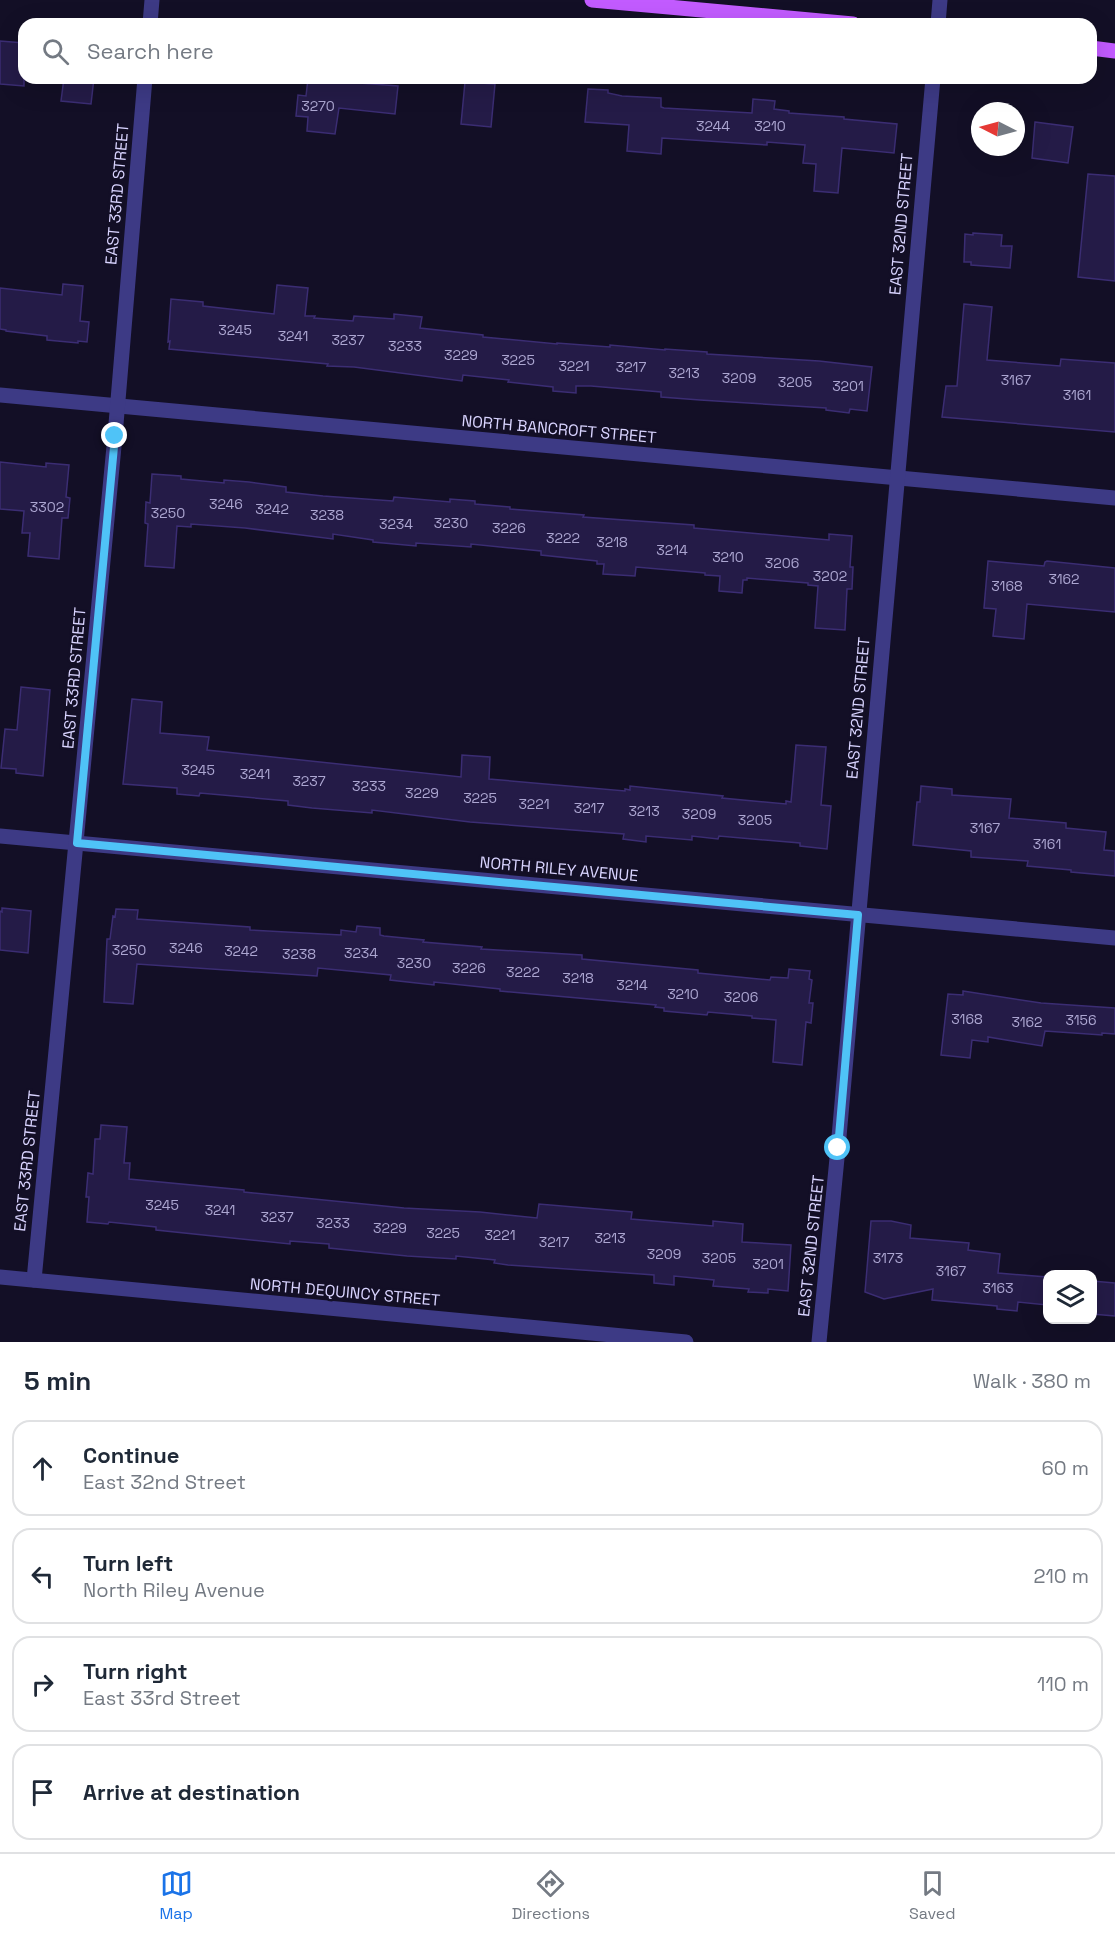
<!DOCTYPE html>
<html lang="en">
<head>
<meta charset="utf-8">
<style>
	:root { --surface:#fff; --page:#f2f2f3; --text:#1f2937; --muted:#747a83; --line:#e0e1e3; --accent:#1a73e8 }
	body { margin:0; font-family:"Space Grotesk",sans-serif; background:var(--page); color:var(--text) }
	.controls { position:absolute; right:18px; bottom:18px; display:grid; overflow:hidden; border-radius:12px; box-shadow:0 6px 24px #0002 }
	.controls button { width:54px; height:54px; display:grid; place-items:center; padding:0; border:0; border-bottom:2px solid var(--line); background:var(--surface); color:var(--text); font:30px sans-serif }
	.compass { position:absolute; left:971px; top:102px; width:54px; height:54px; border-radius:50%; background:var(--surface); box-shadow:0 6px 24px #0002; rotate:276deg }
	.stop { position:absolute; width:18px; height:18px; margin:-14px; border:4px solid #4fc3f7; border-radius:50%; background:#fff }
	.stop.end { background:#4fc3f7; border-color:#fff; box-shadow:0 2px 6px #0008 }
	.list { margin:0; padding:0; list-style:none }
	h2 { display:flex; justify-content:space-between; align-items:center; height:78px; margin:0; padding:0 24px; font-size:26px }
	h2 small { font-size:20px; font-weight:400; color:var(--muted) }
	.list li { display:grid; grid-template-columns:39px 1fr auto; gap:18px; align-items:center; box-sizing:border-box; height:96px; margin:0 12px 12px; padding:0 12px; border:2px solid var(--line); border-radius:18px }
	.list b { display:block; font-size:22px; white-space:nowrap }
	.list p { margin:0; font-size:20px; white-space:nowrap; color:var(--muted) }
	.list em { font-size:20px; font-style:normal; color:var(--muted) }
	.icon { flex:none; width:33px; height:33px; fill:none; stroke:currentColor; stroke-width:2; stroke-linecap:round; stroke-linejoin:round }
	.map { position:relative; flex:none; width:1115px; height:1342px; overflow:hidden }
	.search { position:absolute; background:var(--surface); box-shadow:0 6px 24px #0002; left:18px; right:18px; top:18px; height:66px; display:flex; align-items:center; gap:15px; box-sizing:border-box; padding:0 21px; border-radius:18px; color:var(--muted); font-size:22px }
	.sheet { height:510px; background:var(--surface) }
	nav { display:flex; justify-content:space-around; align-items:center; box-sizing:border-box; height:84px; border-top:2px solid var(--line); background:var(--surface); font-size:16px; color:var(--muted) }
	nav a { display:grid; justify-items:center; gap:3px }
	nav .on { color:var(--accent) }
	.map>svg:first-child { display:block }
	.building { fill:#241b47; stroke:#3b2d73; stroke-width:1.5 }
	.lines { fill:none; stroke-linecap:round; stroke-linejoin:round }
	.minor { stroke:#3d3a85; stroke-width:15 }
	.primary { stroke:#c25bff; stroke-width:15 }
	.route { stroke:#4fc3f7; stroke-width:8 }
	.labels { text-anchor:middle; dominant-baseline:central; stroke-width:5; stroke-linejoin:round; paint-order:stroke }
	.number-label { font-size:14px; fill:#aca6d1 }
	.street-label { font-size:16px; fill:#d9d4ff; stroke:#130f26 }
</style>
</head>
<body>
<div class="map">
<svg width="1115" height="1342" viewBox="0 0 1115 1342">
	<rect width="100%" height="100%" fill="#130f26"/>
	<g class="building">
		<path d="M0 41 24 43V86L0 84Z"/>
		<path d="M64 78H94L91 104 61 101Z"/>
		<path d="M308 79 398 86 395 114 339 108 335 134 307 131 308 117 296 116 298 95 306 96Z"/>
		<path d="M465 82 495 84 491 127 461 124Z"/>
		<path d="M588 89 608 90V93L622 96 661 98V107L664 108 752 113 753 99 775 101 774 109 789 111V113L844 117V119L897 124 894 153 842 148 838 193 814 191 816 164 803 163 805 145 767 142V145L662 138 661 154 627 151 629 125 585 122Z"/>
		<path d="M1035 122 1073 127 1068 163 1032 158Z"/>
		<path d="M1088 174 1115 176V281L1078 277Z"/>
		<path d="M973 233 1002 235 1001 246H1012L1010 268 971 265V262H964L965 234 973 235Z"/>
		<path d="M63 284 83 286 80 321 89 322 87 342 78 341V343L47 340V336L6 331V330L0 329V288L62 295Z"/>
		<path d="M277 285 308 288 305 316H315L314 318 353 321 354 316 394 319V314L422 317 420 328 483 335V337L557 344V343L610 347V345L665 350V349L707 352V354L819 361 872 367 867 411 850 409 849 413 826 410V408L700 400 661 397V392L591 386H576V393L553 391V387L508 382 509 380 463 375 462 381 354 367 327 366 328 364 169 349 170 341 168 342 171 299 203 302V306L274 314Z"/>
		<path d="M964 304 992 307 987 360 1060 366 1061 359 1115 363V432L942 417 946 386H957Z"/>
		<path d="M0 462 46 467V463L69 465 66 497 70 498 68 518H62L59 559 28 556 30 533H22L24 511 0 509Z"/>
		<path d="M152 474 181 476V479L224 483V480L249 482 286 487V492L323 496 393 501 394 497 450 502V499L475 501V504L510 507V509L584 515 583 517 694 525V528L829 540V534L852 536 850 567H853L852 589H847L845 630 815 628 818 586 808 585V583L747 578V580H743L742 593 719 591 720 576 705 575V573L636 567 635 576 603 574 604 564H597V561L541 555V551L471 544V547L416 543V546L373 542V540L333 534V539L245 528 191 524V527L177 526 174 568 145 566 148 524 145 523 146 502 150 503Z"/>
		<path d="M988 561 1044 566 1045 562 1047 561 1115 568V612L1027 604 1024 639 993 636 996 609 984 608Z"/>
		<path d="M21 687 50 690 43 776 16 773V769L1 768 5 729 17 730Z"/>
		<path d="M132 699 162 702 160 733 209 737 207 750 461 777 462 755 490 757 489 779 625 791V789L630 790V786L723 796 722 798 786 804V801L791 802 796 745 826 747 821 805 831 806 827 849 800 846V843L719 836 718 839 692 836V840L646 836V842L623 839 624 834 470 822 372 810V813L312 808 288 805V801L200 793 199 796 177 794V788L123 784Z"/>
		<path d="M921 786 952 789V795L1011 799 1009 818 1066 823V828L1106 832 1104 850 1115 851V876L1071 872V870L1027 866 1028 861 971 857V851L913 845 917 802H920Z"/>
		<path d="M2 908 31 911 28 953 0 950V911L2 912Z"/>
		<path d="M116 909 138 910 137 919 250 927V930L341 935V930L356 932 357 926 380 928V935L384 936 424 940 423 942 482 947 481 949 582 955V959L698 970V973L770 980 771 977 788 978 789 969 810 971 809 979 812 980 809 1003H813L811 1023 806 1022 802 1065 773 1062 776 1020 752 1018V1016L708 1012 707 1015 664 1011V1008L655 1007 656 1005 500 991V989L434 982V985L390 980 391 975 318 968 317 976 137 964 133 1004 104 1002 107 939H110L113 916 115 917Z"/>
		<path d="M963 991 1041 1003 1115 1008V1034L1102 1033V1035L1045 1031 1042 1046 988 1037V1042L972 1040 970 1058 941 1055 948 994 963 995Z"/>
		<path d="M101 1125 127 1127 124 1163H130L129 1179 244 1190V1192L404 1208 480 1212 537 1218 539 1204 632 1212 631 1219 713 1226V1221L743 1224 742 1242 791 1245 788 1291 768 1289V1293L748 1292 749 1289 713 1286 714 1280 674 1276V1285L654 1283V1275L641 1274 508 1265 494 1263 495 1260 456 1256V1259L407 1256 329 1248V1244L290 1241V1244L156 1230V1227L109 1222 108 1224 87 1222 89 1197H86L88 1173 93 1174 95 1139H100Z"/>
		<path d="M871 1221H891L911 1225 910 1238 969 1243 968 1250 1000 1254 998 1273 1047 1277V1305L1018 1302 1017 1311 997 1309V1306L932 1300 933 1289 884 1299 865 1292Z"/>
		<path d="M1092 1281 1115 1283V1316L1092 1314Z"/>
	</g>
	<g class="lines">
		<g class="minor">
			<path d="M150 24 152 0"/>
			<path d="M938 24 940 0"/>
			<path d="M0 395 1115 498"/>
			<path d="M0 836 1115 938"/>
			<path d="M0 1277 686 1342"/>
			<path d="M34 1280 115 436 145 78"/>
			<path d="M819 1342 838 1148 933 78"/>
		</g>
		<g class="primary">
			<path d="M592 0 853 24"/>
			<path d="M1091 48 1115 51"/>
		</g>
	</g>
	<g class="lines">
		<path class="route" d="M115 436 77 843 858 915 838 1148"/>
	</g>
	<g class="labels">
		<g class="number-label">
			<text x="318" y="106">3270</text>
			<text x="713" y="126">3244</text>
			<text x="770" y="126">3210</text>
			<text x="235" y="330">3245</text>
			<text x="293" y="336">3241</text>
			<text x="348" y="340">3237</text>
			<text x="405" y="346">3233</text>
			<text x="461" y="355">3229</text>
			<text x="518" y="360">3225</text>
			<text x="574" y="366">3221</text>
			<text x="631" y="367">3217</text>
			<text x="684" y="373">3213</text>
			<text x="739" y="378">3209</text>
			<text x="1016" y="380">3167</text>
			<text x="795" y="382">3205</text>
			<text x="848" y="386">3201</text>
			<text x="1077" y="395">3161</text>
			<text x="226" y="504">3246</text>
			<text x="47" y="507">3302</text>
			<text x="272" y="509">3242</text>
			<text x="168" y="513">3250</text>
			<text x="327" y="515">3238</text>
			<text x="451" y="523">3230</text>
			<text x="396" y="524">3234</text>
			<text x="509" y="528">3226</text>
			<text x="563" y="538">3222</text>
			<text x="612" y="542">3218</text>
			<text x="672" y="550">3214</text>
			<text x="728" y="557">3210</text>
			<text x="782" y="563">3206</text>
			<text x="830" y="576">3202</text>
			<text x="1064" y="579">3162</text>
			<text x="1007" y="586">3168</text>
			<text x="198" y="770">3245</text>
			<text x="255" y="774">3241</text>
			<text x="309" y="781">3237</text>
			<text x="369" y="786">3233</text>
			<text x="422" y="793">3229</text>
			<text x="480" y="798">3225</text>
			<text x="534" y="804">3221</text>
			<text x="589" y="808">3217</text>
			<text x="644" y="811">3213</text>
			<text x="699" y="814">3209</text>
			<text x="755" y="820">3205</text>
			<text x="985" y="828">3167</text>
			<text x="1047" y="844">3161</text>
			<text x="186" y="948">3246</text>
			<text x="129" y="950">3250</text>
			<text x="241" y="951">3242</text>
			<text x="361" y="953">3234</text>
			<text x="299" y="954">3238</text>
			<text x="414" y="963">3230</text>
			<text x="469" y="968">3226</text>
			<text x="523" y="972">3222</text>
			<text x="578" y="978">3218</text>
			<text x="632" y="985">3214</text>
			<text x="683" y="994">3210</text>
			<text x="741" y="997">3206</text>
			<text x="967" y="1019">3168</text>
			<text x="1081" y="1020">3156</text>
			<text x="1027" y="1022">3162</text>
			<text x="162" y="1205">3245</text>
			<text x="220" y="1210">3241</text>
			<text x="277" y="1217">3237</text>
			<text x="333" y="1223">3233</text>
			<text x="390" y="1228">3229</text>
			<text x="443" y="1233">3225</text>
			<text x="500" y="1235">3221</text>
			<text x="610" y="1238">3213</text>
			<text x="554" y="1242">3217</text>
			<text x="664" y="1254">3209</text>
			<text x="719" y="1258">3205</text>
			<text x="888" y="1258">3173</text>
			<text x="768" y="1264">3201</text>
			<text x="951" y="1271">3167</text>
			<text x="998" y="1288">3163</text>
		</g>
		<g class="street-label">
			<text transform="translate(117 194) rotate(-85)">EAST 33RD STREET</text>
			<text transform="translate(901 224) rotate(-85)">EAST 32ND STREET</text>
			<text transform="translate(559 429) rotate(5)">NORTH BANCROFT STREET</text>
			<text transform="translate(74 678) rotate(-85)">EAST 33RD STREET</text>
			<text transform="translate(858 708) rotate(-85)">EAST 32ND STREET</text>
			<text transform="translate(559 869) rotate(5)">NORTH RILEY AVENUE</text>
			<text transform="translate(27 1161) rotate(-84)">EAST 33RD STREET</text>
			<text transform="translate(811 1246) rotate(-84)">EAST 32ND STREET</text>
			<text transform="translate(345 1292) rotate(5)">NORTH DEQUINCY STREET</text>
		</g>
	</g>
</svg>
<div class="controls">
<button><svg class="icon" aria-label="layers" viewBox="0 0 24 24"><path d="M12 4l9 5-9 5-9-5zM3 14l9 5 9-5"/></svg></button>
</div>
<svg class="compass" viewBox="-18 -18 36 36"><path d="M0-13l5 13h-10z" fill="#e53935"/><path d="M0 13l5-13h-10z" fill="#747a83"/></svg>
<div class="stop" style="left:838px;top:1148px"></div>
<div class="stop end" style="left:115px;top:436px"></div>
<div class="search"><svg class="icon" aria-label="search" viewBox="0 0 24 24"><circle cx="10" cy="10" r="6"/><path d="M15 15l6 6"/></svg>Search here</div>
</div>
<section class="sheet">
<h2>5 min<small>Walk · 380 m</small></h2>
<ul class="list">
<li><svg class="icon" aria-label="ahead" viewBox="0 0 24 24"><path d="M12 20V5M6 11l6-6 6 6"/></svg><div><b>Continue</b><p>East 32nd Street</p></div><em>60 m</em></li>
<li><svg class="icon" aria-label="left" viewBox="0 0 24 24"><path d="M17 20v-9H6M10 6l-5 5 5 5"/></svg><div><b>Turn left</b><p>North Riley Avenue</p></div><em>210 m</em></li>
<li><svg class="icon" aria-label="right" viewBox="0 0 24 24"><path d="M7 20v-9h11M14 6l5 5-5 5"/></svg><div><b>Turn right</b><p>East 33rd Street</p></div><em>110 m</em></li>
<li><svg class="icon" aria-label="arrive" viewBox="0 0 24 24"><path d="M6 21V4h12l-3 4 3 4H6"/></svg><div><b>Arrive at destination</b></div></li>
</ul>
</section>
<nav>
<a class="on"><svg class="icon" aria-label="map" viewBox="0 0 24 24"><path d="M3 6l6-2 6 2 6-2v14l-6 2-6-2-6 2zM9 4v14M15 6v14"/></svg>Map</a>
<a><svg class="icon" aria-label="directions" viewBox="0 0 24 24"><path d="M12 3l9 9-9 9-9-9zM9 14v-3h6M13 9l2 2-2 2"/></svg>Directions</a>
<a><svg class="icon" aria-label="saved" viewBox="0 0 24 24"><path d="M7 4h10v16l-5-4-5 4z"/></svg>Saved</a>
</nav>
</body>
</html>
